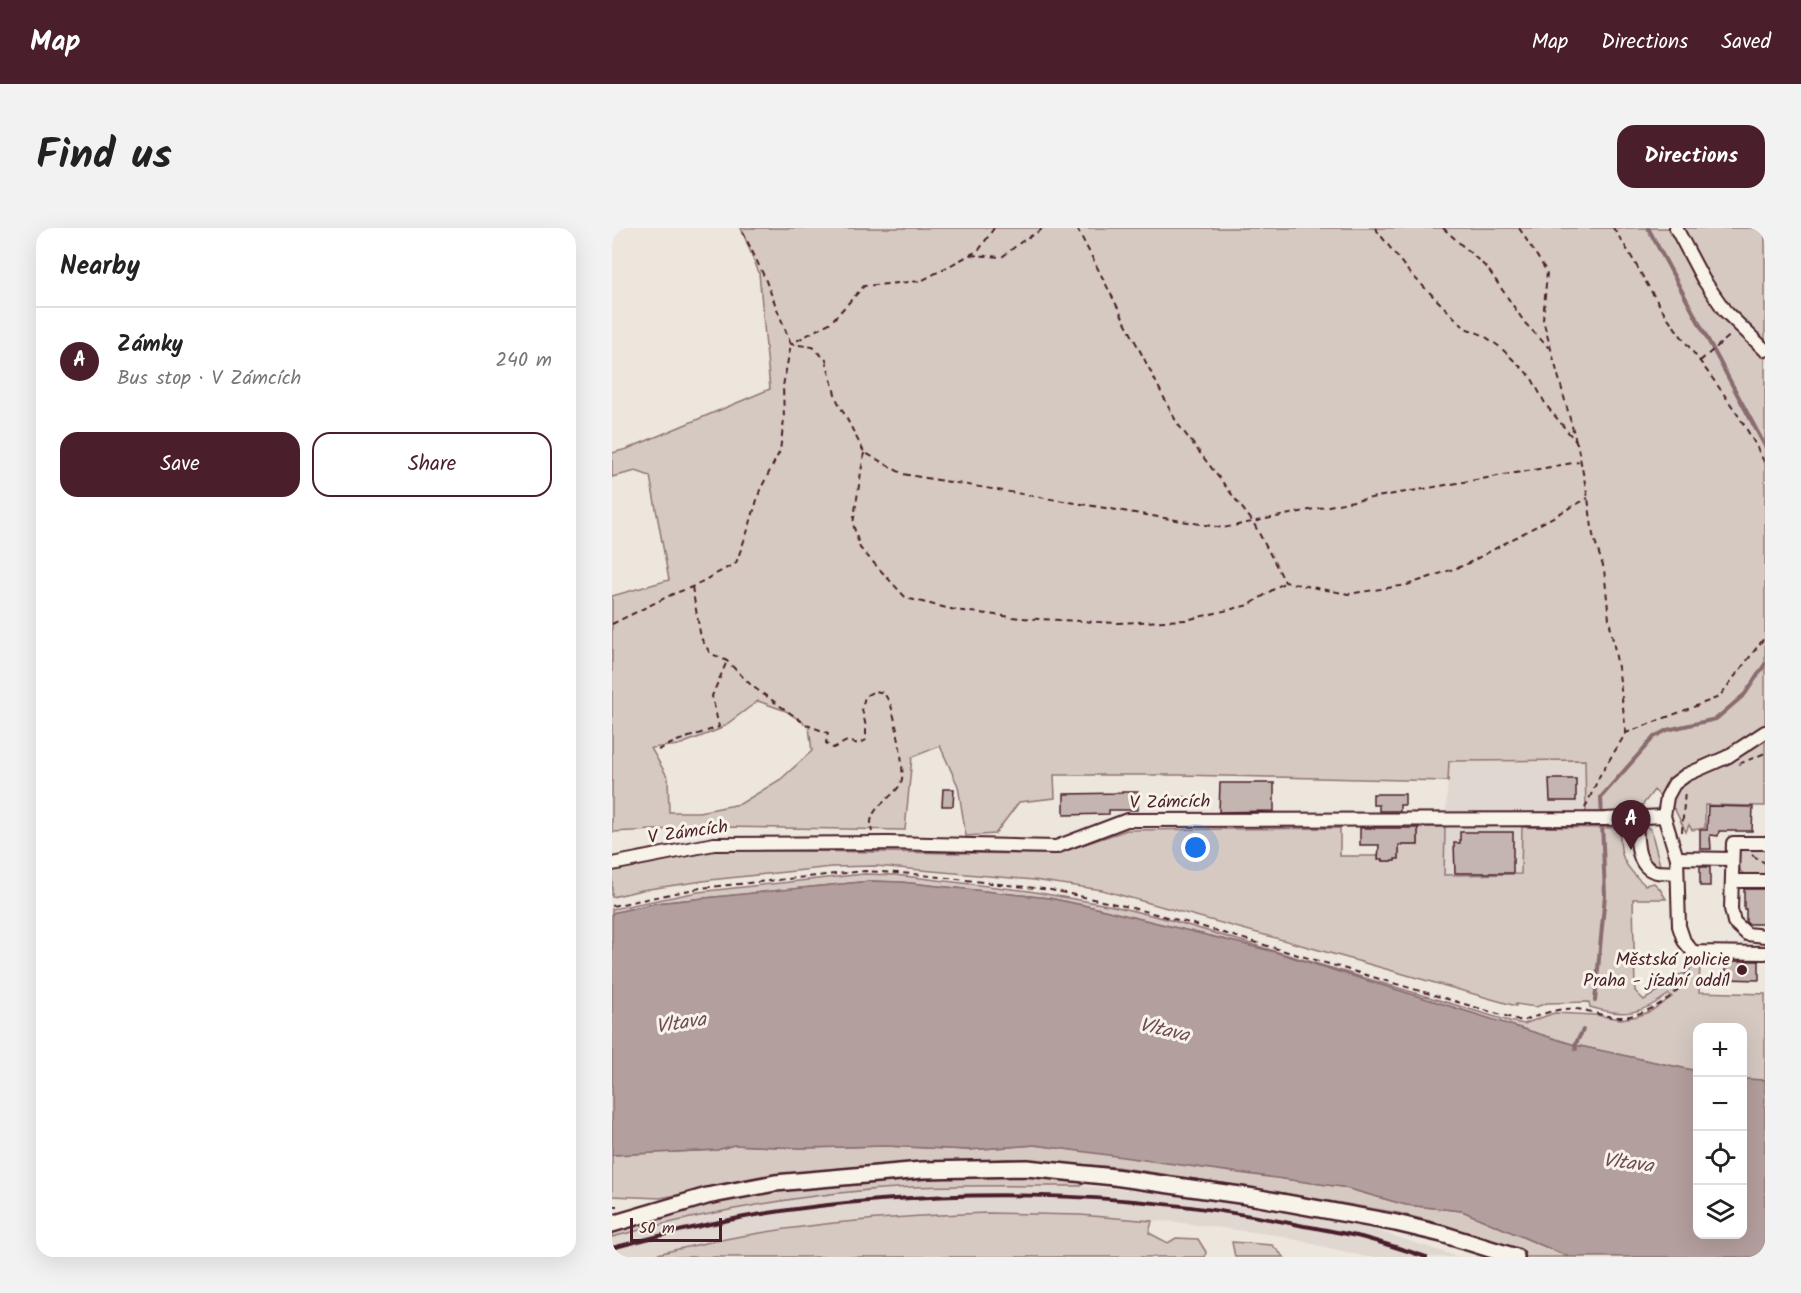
<!DOCTYPE html>
<html lang="en">
<head>
<meta charset="utf-8">
<style>
	:root { --surface:#fff; --page:#f2f2f2; --text:#222; --muted:#767676; --line:#e0e0e0; --accent:#4a1f2b }
	body { margin:0; font-family:Kalam,sans-serif; background:var(--page); color:var(--text) }
	.controls { position:absolute; right:18px; bottom:18px; display:grid; overflow:hidden; border-radius:12px; box-shadow:0 6px 24px #0002 }
	.controls button { width:54px; height:54px; display:grid; place-items:center; padding:0; border:0; border-bottom:2px solid var(--line); background:var(--surface); color:var(--text); font:30px sans-serif }
	.scale { position:absolute; left:18px; bottom:15px; width:92px; box-sizing:border-box; padding-left:6px; border:3px solid #4a1f2b; border-top:0; font-size:16px; line-height:21px; white-space:nowrap; color:#4a1f2b; -webkit-text-stroke:4px #f7f3e8; paint-order:stroke }
	.you { position:absolute; left:584px; top:620px; width:21px; height:21px; margin:-15px; border:4px solid #fff; border-radius:50%; background:#1a73e8; box-shadow:0 0 0 9px #1a73e833 }
	.badge { display:grid; place-items:center; width:39px; height:39px; border-radius:50%; background:var(--accent); color:#fff; font-size:20px; font-weight:700 }
	.pin { position:absolute; translate:-50% -50px; filter:drop-shadow(0 2px 3px #0008) }
	.pin::after { content:''; position:absolute; top:32px; width:21px; height:18px; background:inherit; clip-path:polygon(0 0,100% 0,50% 100%) }
	.list { margin:0; padding:0; list-style:none }
	h2 { display:flex; justify-content:space-between; align-items:center; height:78px; margin:0; padding:0 24px; font-size:26px }
	h2 small { font-size:20px; font-weight:400; color:var(--muted) }
	.list li { display:grid; grid-template-columns:39px 1fr auto; gap:18px; align-items:center; box-sizing:border-box; height:108px; padding:0 24px; border-top:2px solid var(--line) }
	.list b { display:block; font-size:22px; white-space:nowrap }
	.list p { margin:0; font-size:20px; white-space:nowrap; color:var(--muted) }
	.list em { font-size:20px; font-style:normal; color:var(--muted) }
	.actions { display:flex; gap:12px; padding:18px 24px }
	.actions a { flex:1; padding:14px 0; border:2px solid var(--accent); border-radius:18px; text-align:center; font-size:21px; color:var(--accent) }
	.actions .main { background:var(--accent); color:#fff }
	.icon { flex:none; width:33px; height:33px; fill:none; stroke:currentColor; stroke-width:2; stroke-linecap:round; stroke-linejoin:round }
	.map { position:relative; flex:none; width:1153px; height:1029px; overflow:hidden; border-radius:18px }
	header { display:flex; align-items:center; gap:36px; box-sizing:border-box; height:84px; padding:0 30px; background:var(--accent); color:#fff }
	header strong { font-size:28px }
	nav { display:flex; gap:33px; margin-inline-start:auto; font-size:21px }
	.intro { display:flex; align-items:center; justify-content:space-between; box-sizing:border-box; height:144px; padding:0 36px }
	h1 { margin:0; font-size:42px }
	.button { padding:15px 27px; border-radius:18px; background:var(--accent); color:#fff; font-size:21px; font-weight:700 }
	main { display:flex; gap:36px; padding:0 36px }
	aside { flex:1; background:var(--surface); border-radius:18px; box-shadow:0 6px 24px #0002 }
	.map>svg:first-child { display:block }
	.built { fill:#e0d7d0 }
	.green { fill:#d5c9c2; stroke:#907476; stroke-width:1.5; fill-rule:evenodd }
	.water { fill:#b39f9d; stroke:#896c6f; stroke-width:1.5 }
	.lines { fill:none; stroke-linecap:round; stroke-linejoin:round }
	.stream { stroke:#896c6f; stroke-width:4 }
	.building { fill:#c4b5b0; stroke:#4a1f2b; stroke-width:1.5 }
	.minor-casing { stroke:#4a1f2b; stroke-width:16 }
	.major-casing { stroke:#4a1f2b; stroke-width:20 }
	.path { stroke:#4a1f2b; stroke-width:2; stroke-dasharray:6 4.5; stroke-linecap:butt }
	.minor { stroke:#f7f3e8; stroke-width:12 }
	.major { stroke:#f7f3e8; stroke-width:15 }
	.rail { stroke:#4a1f2b; stroke-width:4 }
	.poi-dot { fill:#4a1f2b; stroke:#f7f3e8; stroke-width:2 }
	.labels { text-anchor:middle; dominant-baseline:central; stroke-width:6; stroke-linejoin:round; paint-order:stroke }
	.street-label { font-size:18px; fill:#4a1f2b; stroke:#f7f3e8 }
	.poi-label { font-size:18px; fill:#4a1f2b; stroke:#f7f3e8; text-anchor:end }
	.water-label { font-size:20px; font-style:italic; fill:#6f4c53; stroke:#f7f3e8 }
</style>
</head>
<body>
<header>
<strong>Map</strong>
<nav><a>Map</a><a>Directions</a><a>Saved</a></nav>
</header>
<div class="intro"><h1>Find us</h1><a class="button">Directions</a></div>
<main>
<aside>
<h2>Nearby<small></small></h2>
<ul class="list">
<li><span class="badge">A</span><div><b>Zámky</b><p>Bus stop · V Zámcích</p></div><em>240 m</em></li>
</ul>
<div class="actions"><a class="main">Save</a><a>Share</a></div>
</aside>
<div class="map">
<svg width="1153" height="1029" viewBox="0 0 1153 1029">
	<rect width="100%" height="100%" fill="#ece6dd"/>
	<filter id="ink" filterUnits="userSpaceOnUse"><feTurbulence type="fractalNoise" baseFrequency=".0167" numOctaves="2"/><feDisplacementMap in="SourceGraphic" scale="12" xChannelSelector="R" yChannelSelector="G"/><feConvolveMatrix kernelMatrix="1 2 1 2 8 2 1 2 1" color-interpolation-filters="sRGB"/></filter>
	<g filter="url(#ink)">
		<g class="built">
			<path d="M973 532V599H910L909 646 832 647 833 599 837 533Z"/>
			<path d="M374 957 469 958 567 966 608 971 668 981 753 999 847 1029H755L664 1007 564 994 468 987 375 985 300 988 225 994 154 1004 66 1020 34 1029H0V1009L59 993 149 976 222 966 299 959Z"/>
		</g>
		<g class="green">
			<path d="M129 0H1153V578L1093 577V600L1080 602 1077 597 1074 604 1063 582 1042 562 1026 583 974 585 973 532 837 533 836 553 568 547H442L443 570 407 574 383 606 354 608 346 558 328 518 300 529 293 602 108 599 0 604V368L57 352 38 248 24 243 0 249V225L15 221 158 161 147 45ZM146 473 174 483 197 499 200 523 169 551 128 576 87 584H57L56 550 39 520 67 517 108 501Z"/>
			<path d="M1034 598 1039 602 1048 637 1046 638 1036 634 1032 624V599Z"/>
			<path d="M806 599H833L832 647 909 646 910 599 1008 600C1007 629 1012 638 1033 657L1042 655 1048 661 1054 671H1021L1023 763 1032 772 1067 750 1066 747 1076 745 1083 735 1088 732 1087 764 1153 766V852L1131 851 1130 800H1086L1085 843 963 817 663 724 480 679 437 670 289 654 259 653 44 675 0 685V681L86 664 252 646 283 647 417 663 501 678 555 691 897 793 912 796 942 785 983 787 1009 791 1026 788 1039 783 1060 769 1057 766C1029 787 1011 789 978 779L977 774 935 775 924 779 904 776V778L707 722 490 662 422 652 264 638 220 639 98 652 30 662 0 669V642L104 622 443 626 515 602 728 600V628H766L771 631V633H782L783 631 787 630V617H806Z"/>
			<path d="M1132 618H1153V647C1126 647 1127 649 1127 622Z"/>
			<path d="M122 917 189 920 274 918 356 922 423 917 542 932 730 959 794 977 850 983 957 1029H914L880 1013 833 997 786 985 643 960 504 939 396 931 176 947 48 970 0 968V927L105 922Z"/>
			<path d="M389 946H425L470 950 469 958C413 958 356 957 300 959 199 964 98 983 0 1009V1003L120 969 169 962Z"/>
			<path d="M375 985 468 987 540 993 537 1005 556 1015 564 1010 586 1011 594 1024 593 1029H34C145 999 260 989 375 985Z"/>
			<path d="M620 1014 660 1017 672 1029H623Z"/>
		</g>
		<path class="water" d="M259 653 289 654 437 670 480 679 663 724 963 817 1085 843 1086 1006H1130L1131 851 1153 852V1029H957L850 983 794 977 730 959 423 917 356 922 274 918 189 920 122 917 105 922 0 927V685L44 675Z"/>
		<g class="lines">
			<g class="stream">
				<path d="M1036 0 1153 218"/>
				<path d="M983 773 993 667 989 569 1042 509 1055 502 1104 491 1133 466 1153 436"/>
				<path d="M964 821 963 817 971 802"/>
			</g>
		</g>
		<g class="building">
			<path d="M937 551H964V573H938Z"/>
			<path d="M608 555H662V583L607 584Z"/>
			<path d="M331 561H342L341 578H330Z"/>
			<path d="M510 564H526V582H497V586L452 587V566L510 565Z"/>
			<path d="M761 566H793V577H788V583H767V577H761Z"/>
			<path d="M564 569H579L580 579H564Z"/>
			<path d="M1096 578 1141 579 1140 603H1107L1106 608 1098 607 1099 621H1088V602H1095Z"/>
			<path d="M748 600H806V617H787V631H783V633H771V631H766L767 617H748Z"/>
			<path d="M848 604H901V645H843L842 615H848Z"/>
			<rect x="1088" y="639" width="10" height="19"/>
			<path d="M1132 661H1153V696H1136L1134 694V681H1132Z"/>
			<path d="M1114 733H1147V752L1114 751Z"/>
		</g>
		<g class="lines">
			<g class="minor-casing">
				<g id="minor">
					<path d="M1064 0 1091 51 1113 83 1153 122"/>
					<path d="M1153 504 1115 529 1074 547 1062 556 1055 569 1052 588 1065 630 1067 698 1072 713 1081 724 1153 725"/>
					<path d="M1024 589C1025 607 1022 640 1045 644 1052 645 1059 644 1065 645"/>
					<path d="M1153 615H1121L1119 681 1122 694 1135 706 1153 708"/>
					<path d="M1065 630 1120 631"/>
					<path d="M0 636 102 616 276 615 444 619 515 592 993 591 1052 588"/>
					<path d="M1120 653H1153"/>
				</g>
			</g>
			<g class="major-casing">
				<path id="major" d="M0 996 95 968 163 955 310 942 415 940 502 949 642 969 784 995 830 1006 904 1029"/>
			</g>
			<g class="path">
				<path d="M382 0 367 22 309 53 252 58 219 94 179 116 201 119 214 132 224 170 252 224 291 246 611 300 736 274 967 234"/>
				<path d="M465 0 565 195 641 294 673 354 736 366 795 357 853 337 976 270"/>
				<path d="M763 0 796 43 853 100 871 107 888 119 919 149 934 177 965 215 976 270 981 307 992 341 997 391 1007 445 1014 505"/>
				<path d="M831 0 876 41 913 95 937 120"/>
				<path d="M907 0 935 44 931 92 964 213"/>
				<path d="M1001 0C1021 28 1035 59 1054 87 1088 136 1128 181 1153 236"/>
				<path d="M359 27 390 29 409 14 432 0"/>
				<path d="M1088 133 1120 106"/>
				<path d="M252 225 241 296 248 320 294 370 343 382 409 390 506 395 574 392 637 377 673 354"/>
				<path d="M80 359 89 410 98 425 115 433 140 458 195 497 216 505 214 515 221 520 235 513 247 516 254 512V499L250 481 253 468 263 463 272 465C275 470 279 476 280 481 284 495 294 543 289 555 280 573 253 579 260 604"/>
				<path d="M0 396 61 366 80 359 124 335 137 299 148 262 168 223 172 191 171 158 179 116 152 48 129 0"/>
				<path d="M46 522 65 513 107 499 100 468 115 433"/>
				<path d="M1127 536 1153 525"/>
				<path d="M973 580 988 547 1014 505 1107 469 1153 409"/>
				<path d="M1070 604 1073 562"/>
				<path d="M1140 627 1153 635"/>
				<path d="M0 678 88 660 253 643 302 646 439 662 513 678 581 696 910 793C927 788 945 779 964 781 978 782 991 789 1005 789 1027 790 1061 773 1072 753 1074 748 1076 741 1077 736"/>
				<path d="M0 978H10"/>
			</g>
			<use href="#minor" class="minor"/>
			<use href="#major" class="major"/>
			<path class="rail" d="M0 1020C50 1007 100 994 150 986 327 958 516 961 692 998 711 1001 730 1005 749 1009 771 1015 793 1022 814 1029"/>
		</g>
	</g>
	<circle class="poi-dot" cx="1130" cy="742" r="6"/>
	<g class="labels">
		<g class="street-label">
			<text transform="translate(558 575) rotate(-1)">V Zámcích</text>
			<text transform="translate(76 605) rotate(-8)">V Zámcích</text>
		</g>
		<g class="poi-label">
			<text x="1118" y="732">Městská policie<tspan x="1118" dy="21">Praha - jízdní oddíl</tspan></text>
		</g>
		<g class="water-label">
			<text transform="translate(69 796) rotate(-9)">Vltava</text>
			<text transform="translate(552 803) rotate(13)">Vltava</text>
			<text transform="translate(1016 936) rotate(7)">Vltava</text>
		</g>
	</g>
</svg>
<div class="controls">
<button>+</button>
<button>−</button>
<button><svg class="icon" aria-label="locate" viewBox="0 0 24 24"><circle cx="12" cy="12" r="6"/><path d="M12 2v4M12 18v4M2 12h4M18 12h4"/></svg></button>
<button><svg class="icon" aria-label="layers" viewBox="0 0 24 24"><path d="M12 4l9 5-9 5-9-5zM3 14l9 5 9-5"/></svg></button>
</div>
<div class="scale">50 m</div>
<div class="you"></div>
<div class="pin badge" style="left:1019px;top:622px">A</div>
</div>
</main>
</body>
</html>
